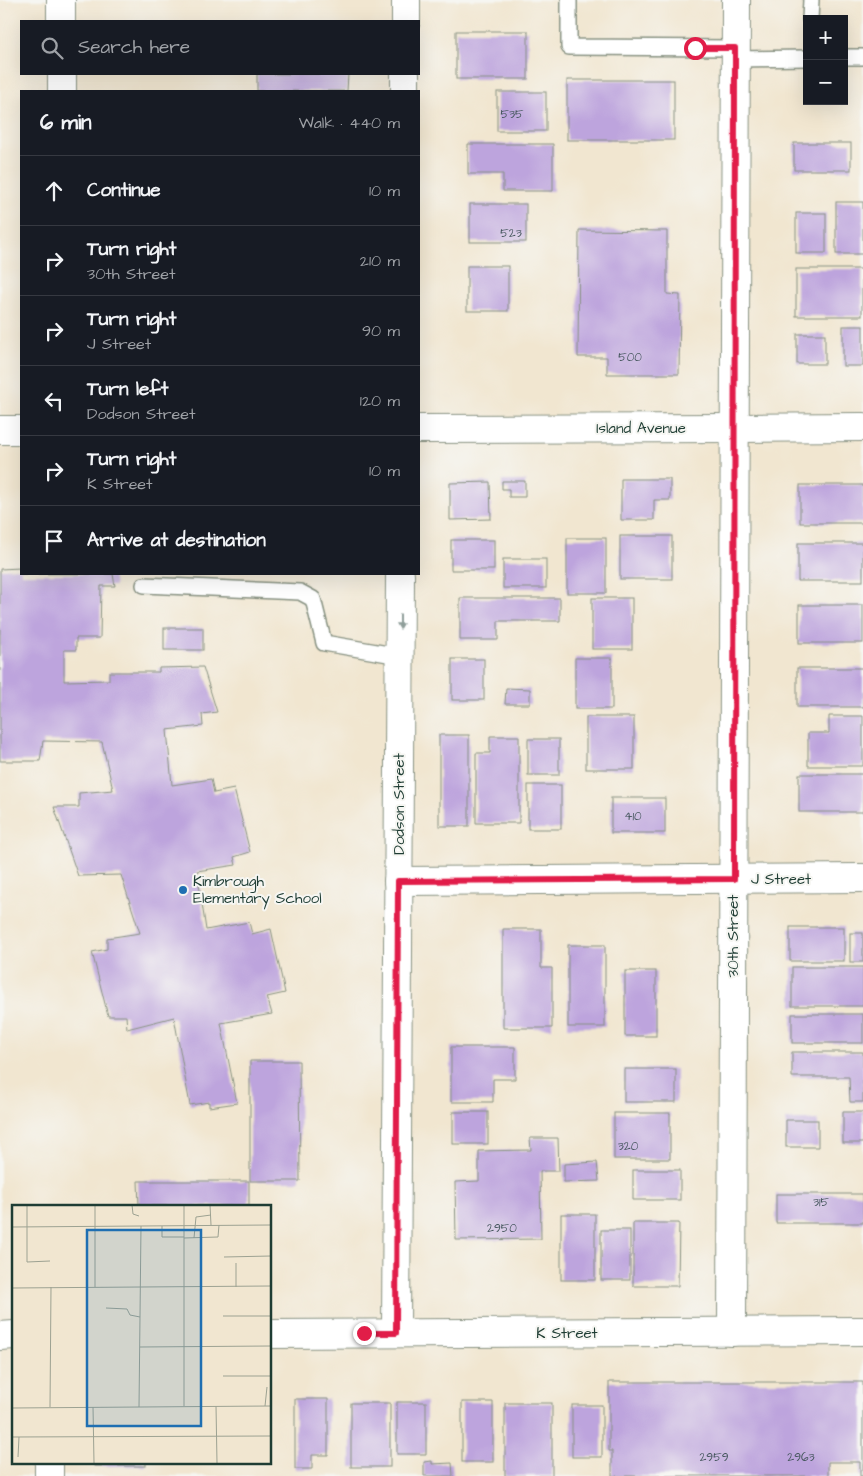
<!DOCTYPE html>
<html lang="en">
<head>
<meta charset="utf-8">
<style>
	:root { --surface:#171b24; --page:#20242c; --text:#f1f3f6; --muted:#9ea1a6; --line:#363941 }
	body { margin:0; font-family:"Architects Daughter",sans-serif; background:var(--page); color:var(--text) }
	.controls { position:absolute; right:15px; top:15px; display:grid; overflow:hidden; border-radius:0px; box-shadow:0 5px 20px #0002 }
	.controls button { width:45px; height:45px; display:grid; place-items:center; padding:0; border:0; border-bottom:1px solid var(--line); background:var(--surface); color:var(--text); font:25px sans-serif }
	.stop { position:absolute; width:15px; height:15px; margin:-11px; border:4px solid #e11d48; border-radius:50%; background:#fff }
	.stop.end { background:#e11d48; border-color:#fff; box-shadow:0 1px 5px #0008 }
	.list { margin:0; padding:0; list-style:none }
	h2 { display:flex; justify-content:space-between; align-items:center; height:65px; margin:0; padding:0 20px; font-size:21px }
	h2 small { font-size:16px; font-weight:400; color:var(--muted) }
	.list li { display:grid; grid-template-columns:32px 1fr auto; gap:15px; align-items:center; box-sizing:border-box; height:70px; padding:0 20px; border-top:1px solid var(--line) }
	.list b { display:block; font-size:19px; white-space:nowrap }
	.list p { margin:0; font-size:16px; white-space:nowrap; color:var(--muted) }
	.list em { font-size:16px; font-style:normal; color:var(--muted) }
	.icon { flex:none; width:28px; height:28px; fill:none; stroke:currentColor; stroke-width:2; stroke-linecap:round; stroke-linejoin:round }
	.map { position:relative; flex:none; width:863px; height:1476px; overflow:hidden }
	.search { position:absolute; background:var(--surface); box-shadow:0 5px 20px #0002; left:20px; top:20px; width:400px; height:55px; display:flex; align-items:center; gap:12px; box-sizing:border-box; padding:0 18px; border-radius:0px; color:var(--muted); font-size:19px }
	.panel { position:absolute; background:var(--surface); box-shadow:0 5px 20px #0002; left:20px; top:90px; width:400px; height:485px; border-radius:0px }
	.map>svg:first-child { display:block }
	.building { fill:#bda4dd }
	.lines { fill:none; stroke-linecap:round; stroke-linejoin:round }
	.service-casing { stroke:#889282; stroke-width:18 }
	.minor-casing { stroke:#889282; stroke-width:30 }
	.tertiary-casing { stroke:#889282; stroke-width:30 }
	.service { stroke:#fff; stroke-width:15 }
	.minor { stroke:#fff; stroke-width:28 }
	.tertiary { stroke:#fff; stroke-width:28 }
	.oneway { fill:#8f9e9a }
	.route { stroke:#e11d48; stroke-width:6 }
	.poi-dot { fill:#1f6fb2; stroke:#f6f6f2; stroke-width:2 }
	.labels { text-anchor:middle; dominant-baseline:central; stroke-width:4; stroke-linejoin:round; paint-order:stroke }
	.number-label { font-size:12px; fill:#46575e }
	.street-label { font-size:15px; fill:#1f3d34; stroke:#f6f6f2 }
	.poi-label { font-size:15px; fill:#1f3d34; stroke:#f6f6f2; text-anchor:start }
	.inset-road { fill:none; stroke:#9da292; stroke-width:1 }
	.view { fill:#1f6fb2; fill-opacity:0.15; stroke:#1f6fb2; stroke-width:2.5 }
	.inset-edge { fill:none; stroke:#1f3d34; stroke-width:2.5 }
</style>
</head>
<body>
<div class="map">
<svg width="863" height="1476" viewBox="0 0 863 1476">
	<rect width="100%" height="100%" fill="#f6f6f2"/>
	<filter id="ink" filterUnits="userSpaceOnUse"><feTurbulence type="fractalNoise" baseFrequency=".02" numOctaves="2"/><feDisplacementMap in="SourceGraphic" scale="10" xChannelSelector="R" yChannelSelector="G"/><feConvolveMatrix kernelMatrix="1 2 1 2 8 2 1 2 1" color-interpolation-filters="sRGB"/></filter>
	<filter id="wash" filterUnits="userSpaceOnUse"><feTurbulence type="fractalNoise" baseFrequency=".0096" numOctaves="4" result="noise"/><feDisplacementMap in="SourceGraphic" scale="20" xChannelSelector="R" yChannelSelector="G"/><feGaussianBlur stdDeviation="1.12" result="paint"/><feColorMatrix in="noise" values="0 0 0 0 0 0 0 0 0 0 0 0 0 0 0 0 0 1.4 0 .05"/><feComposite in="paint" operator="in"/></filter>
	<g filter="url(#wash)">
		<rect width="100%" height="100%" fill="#f1e6d0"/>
		<g id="blocks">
			<g class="building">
				<rect x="456" y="31" width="72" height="48"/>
				<path d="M257 74H348L347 91H257Z"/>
				<rect x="567" y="80" width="107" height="60"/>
				<rect x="497" y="92" width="49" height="39"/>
				<rect x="794" y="143" width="57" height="27"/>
				<path d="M468 144H553V191H503V174H468Z"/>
				<rect x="836" y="202" width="27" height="52"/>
				<rect x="470" y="204" width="56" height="38"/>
				<rect x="796" y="213" width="30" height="40"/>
				<path d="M579 230 667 231V294L680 295 679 374H607V357H578Z"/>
				<rect x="467" y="266" width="41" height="45"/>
				<rect x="796" y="269" width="66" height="47"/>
				<rect x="843" y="326" width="20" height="40"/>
				<rect x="797" y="334" width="28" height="30"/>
				<path d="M621 479H670V500H654V520H621Z"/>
				<path d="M502 481H525V497H509V489H502Z"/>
				<path d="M490 482 491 519 450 520V483Z"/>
				<rect x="800" y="485" width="63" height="38"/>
				<rect x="620" y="536" width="52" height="43"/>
				<rect x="567" y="538" width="39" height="55"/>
				<rect x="451" y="540" width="43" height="30"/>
				<rect x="798" y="543" width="65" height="38"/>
				<rect x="503" y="559" width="43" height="29"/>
				<path d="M21 568V574H113L115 586H101L100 638H76V650H64V681L109 680V672H159V668L203 667 217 712 202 714 203 726 167 730 172 785 211 779 214 793 234 789 250 852 234 857 236 865 197 871 206 930 249 922 252 934 271 929 285 993 267 997 272 1014 221 1023 237 1103 209 1107V1102L190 1105 174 1017 127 1029 126 1016H108L92 952 107 949V938L140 933 121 875 78 876 54 807H79V793L113 790 102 742 43 741 40 761H0V569Z"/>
				<path d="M460 598H560V621H498V640H460Z"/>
				<rect x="592" y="598" width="40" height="51"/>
				<rect x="799" y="605" width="64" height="38"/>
				<rect x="164" y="628" width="39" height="22"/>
				<rect x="575" y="658" width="37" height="51"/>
				<rect x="452" y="659" width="32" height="41"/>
				<rect x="797" y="668" width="66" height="39"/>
				<path d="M506 688 530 689V704H505Z"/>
				<path d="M829 716H863V766H808V733H829Z"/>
				<rect x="586" y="717" width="48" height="52"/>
				<rect x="439" y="735" width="30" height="91"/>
				<path d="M490 736H519V823H476V753H490Z"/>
				<rect x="528" y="739" width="31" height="36"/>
				<rect x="799" y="774" width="64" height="38"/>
				<rect x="528" y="785" width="33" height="44"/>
				<rect x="611" y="798" width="54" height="35"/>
				<rect x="790" y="927" width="54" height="34"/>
				<path d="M503 929H541V968H552V1028H503Z"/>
				<rect x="850" y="933" width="13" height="29"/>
				<rect x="568" y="945" width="37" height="82"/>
				<rect x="792" y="967" width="71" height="39"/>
				<rect x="625" y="971" width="31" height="65"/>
				<rect x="792" y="1014" width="71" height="29"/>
				<path d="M451 1047H515V1079H493V1102H451Z"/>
				<path d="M792 1052H863V1102H850L849 1077H792Z"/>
				<path d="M250 1061H299L300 1181H250Z"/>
				<rect x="624" y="1069" width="52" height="33"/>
				<rect x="453" y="1112" width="35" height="32"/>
				<rect x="843" y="1112" width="20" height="31"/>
				<rect x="614" y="1113" width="56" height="46"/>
				<rect x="786" y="1120" width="32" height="27"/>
				<path d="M530 1138H558L559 1171H540L541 1239 456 1240 455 1182 479 1181V1151L531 1150Z"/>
				<path d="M597 1162 599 1181 564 1182V1164Z"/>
				<rect x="633" y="1170" width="47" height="30"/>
				<path d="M138 1181H249V1206H139Z"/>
				<rect x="776" y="1194" width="87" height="29"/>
				<rect x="561" y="1214" width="34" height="66"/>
				<path d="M633 1223H679L678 1286H633Z"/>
				<rect x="601" y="1230" width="29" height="50"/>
				<path d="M609 1382H863V1476H860V1462H828V1476H612V1451H609Z"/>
				<path d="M295 1399H328V1455H312V1469H295Z"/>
				<rect x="397" y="1402" width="29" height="52"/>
				<rect x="462" y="1402" width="31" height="60"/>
				<rect x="351" y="1403" width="39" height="64"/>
				<rect x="505" y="1403" width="47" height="73"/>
				<rect x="572" y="1405" width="30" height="52"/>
				<path d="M432 1461V1464L452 1463 453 1476H424V1462Z"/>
				<rect x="95" y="1462" width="51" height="4"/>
			</g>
		</g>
	</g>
	<g filter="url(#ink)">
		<use href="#blocks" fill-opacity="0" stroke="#889282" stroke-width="1"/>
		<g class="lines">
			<g class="service-casing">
				<g id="service">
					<path d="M569 0V47L735 48"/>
					<path d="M810 19 811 0"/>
					<path d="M844 57H863"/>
					<path d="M735 59 807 58"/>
					<path d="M144 585 300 592 313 599 324 643 400 656"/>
				</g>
			</g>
			<g class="minor-casing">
				<g id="minor">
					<path d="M61 0V21"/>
					<path d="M406 21V0"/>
					<path d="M62 74V91"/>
					<path d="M405 91V74"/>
					<path d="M735 428 863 427"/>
					<path d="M398 881 863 878"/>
					<path d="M396 1333 400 574"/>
					<path d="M49 1462V1476"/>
				</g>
			</g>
			<g class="tertiary-casing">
				<g id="tertiary">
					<path d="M419 429 735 428"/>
					<path d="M0 430H21"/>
					<path d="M732 1332 736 0"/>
					<path d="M270 1334 863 1331"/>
					<path d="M0 1336 14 1335"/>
				</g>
			</g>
			<use href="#service" class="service"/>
			<use href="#minor" class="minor"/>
			<use href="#tertiary" class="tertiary"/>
		</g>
		<defs><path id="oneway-solid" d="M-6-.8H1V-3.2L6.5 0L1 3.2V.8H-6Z" transform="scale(1.25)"/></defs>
		<use class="oneway" href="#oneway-solid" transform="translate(400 622) rotate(90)"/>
	</g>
	<g class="lines" filter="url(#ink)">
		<path class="route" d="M364 1333H396L398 881 734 879 735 48H695"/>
	</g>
	<circle class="poi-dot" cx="183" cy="890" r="5"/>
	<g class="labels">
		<g class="number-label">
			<text x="512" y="114">535</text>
			<text x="511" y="233">523</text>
			<text x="630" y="357">500</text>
			<text x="633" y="816">410</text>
			<text x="628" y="1146">320</text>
			<text x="821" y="1202">315</text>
			<text x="502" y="1228">2950</text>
			<text x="714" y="1457">2959</text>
			<text x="801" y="1457">2963</text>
		</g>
		<g class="street-label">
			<text x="641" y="428">Island Avenue</text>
			<text transform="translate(399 804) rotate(-90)">Dodson Street</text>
			<text x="781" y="879">J Street</text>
			<text transform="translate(733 936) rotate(-90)">30th Street</text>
			<text x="567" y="1333">K Street</text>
		</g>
		<g class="poi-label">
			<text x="193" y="881">Kimbrough<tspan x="193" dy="17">Elementary School</tspan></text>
		</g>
	</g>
	<g transform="translate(12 1205)">
		<rect width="259" height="259" fill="#f1e6d0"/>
		<path class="inset-road" d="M15 0V57L38 56M83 0V82M120 0 121 9 127 11M198 0 199 20M150 21V32H172M0 22 259 20M172 33 206 32 207 20M182 33 184 12 199 10M212 52 259 51M224 58V82M0 83 259 81M94 103 115 104 118 110 128 112M211 111H259M128 142 259 141M211 171H259M172 201V0M204 201 205 258M253 201 255 182M38 202 39 82M81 202 82 258M127 202 129 21M0 203 259 201M0 232 259 231M6 252 7 232"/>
		<path class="view" d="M75 25H189V221H75Z"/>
		<rect width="259" height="259" class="inset-edge"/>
	</g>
</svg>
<div class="controls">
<button>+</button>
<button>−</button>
</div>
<div class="stop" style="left:695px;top:48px"></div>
<div class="stop end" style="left:364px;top:1333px"></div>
<div class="search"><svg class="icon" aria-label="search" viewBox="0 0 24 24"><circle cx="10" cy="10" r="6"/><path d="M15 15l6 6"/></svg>Search here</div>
<section class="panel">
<h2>6 min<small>Walk · 440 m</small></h2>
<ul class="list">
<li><svg class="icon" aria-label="ahead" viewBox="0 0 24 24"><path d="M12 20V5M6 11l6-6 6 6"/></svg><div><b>Continue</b></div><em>10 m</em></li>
<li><svg class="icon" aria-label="right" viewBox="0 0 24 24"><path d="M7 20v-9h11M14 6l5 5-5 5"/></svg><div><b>Turn right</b><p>30th Street</p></div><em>210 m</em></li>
<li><svg class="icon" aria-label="right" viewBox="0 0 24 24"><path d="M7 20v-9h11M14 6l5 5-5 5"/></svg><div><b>Turn right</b><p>J Street</p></div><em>90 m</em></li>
<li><svg class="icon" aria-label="left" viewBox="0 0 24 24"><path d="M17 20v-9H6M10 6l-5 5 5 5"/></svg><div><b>Turn left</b><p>Dodson Street</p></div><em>120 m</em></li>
<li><svg class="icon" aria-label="right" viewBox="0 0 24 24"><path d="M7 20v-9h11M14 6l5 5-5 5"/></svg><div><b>Turn right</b><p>K Street</p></div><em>10 m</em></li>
<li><svg class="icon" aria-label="arrive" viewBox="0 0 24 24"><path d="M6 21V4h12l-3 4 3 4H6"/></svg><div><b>Arrive at destination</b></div></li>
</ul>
</section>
</div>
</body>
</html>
